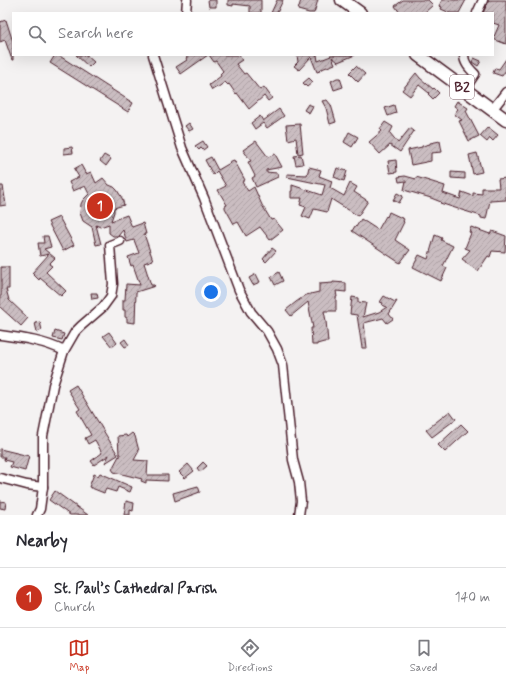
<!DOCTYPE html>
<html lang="en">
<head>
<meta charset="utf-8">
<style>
	:root { --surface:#fff; --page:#f2f2f3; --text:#2b2b33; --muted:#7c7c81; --line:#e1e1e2; --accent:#c8321e }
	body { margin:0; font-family:Mynerve,sans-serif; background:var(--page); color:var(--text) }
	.you { position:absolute; left:211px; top:292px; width:14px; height:14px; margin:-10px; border:3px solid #fff; border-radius:50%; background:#1a73e8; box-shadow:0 0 0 6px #1a73e833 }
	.badge { display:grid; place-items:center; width:26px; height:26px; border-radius:50%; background:var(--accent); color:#fff; font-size:13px; font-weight:700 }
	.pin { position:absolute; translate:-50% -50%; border:2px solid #fff; box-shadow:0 1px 4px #0006 }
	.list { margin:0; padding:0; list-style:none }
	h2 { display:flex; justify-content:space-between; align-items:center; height:52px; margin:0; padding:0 16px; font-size:17px }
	h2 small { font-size:13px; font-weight:400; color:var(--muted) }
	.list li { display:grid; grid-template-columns:26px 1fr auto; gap:12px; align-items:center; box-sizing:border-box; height:60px; padding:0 16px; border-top:1px solid var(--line) }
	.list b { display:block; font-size:15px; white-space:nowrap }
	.list p { margin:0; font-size:13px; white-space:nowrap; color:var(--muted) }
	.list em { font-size:13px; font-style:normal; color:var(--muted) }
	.icon { flex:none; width:22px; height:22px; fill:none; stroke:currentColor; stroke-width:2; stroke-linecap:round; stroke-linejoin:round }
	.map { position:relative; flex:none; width:506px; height:515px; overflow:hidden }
	.search { position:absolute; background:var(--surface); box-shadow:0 4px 16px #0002; left:12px; right:12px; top:12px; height:44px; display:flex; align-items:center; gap:10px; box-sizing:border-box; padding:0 14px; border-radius:0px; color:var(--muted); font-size:15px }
	.sheet { height:112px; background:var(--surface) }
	nav { display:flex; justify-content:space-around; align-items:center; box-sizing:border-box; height:56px; border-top:1px solid var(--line); background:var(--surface); font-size:11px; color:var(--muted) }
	nav a { display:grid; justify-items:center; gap:2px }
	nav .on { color:var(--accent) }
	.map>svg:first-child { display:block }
	.building { fill:url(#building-hatch); stroke:#4a1f2b }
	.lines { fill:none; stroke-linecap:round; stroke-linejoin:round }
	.minor-casing { stroke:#4a1f2b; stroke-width:11 }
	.highway-casing { stroke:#4a1f2b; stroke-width:15 }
	.minor { stroke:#fff; stroke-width:8 }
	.highway { stroke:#fff; stroke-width:12 }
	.labels { text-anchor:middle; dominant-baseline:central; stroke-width:3.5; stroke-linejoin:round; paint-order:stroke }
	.shield { fill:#fff; stroke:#80626b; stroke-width:1 }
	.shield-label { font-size:14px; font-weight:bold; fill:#4a1f2b }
</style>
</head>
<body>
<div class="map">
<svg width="506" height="515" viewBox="0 0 506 515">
	<defs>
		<pattern id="building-hatch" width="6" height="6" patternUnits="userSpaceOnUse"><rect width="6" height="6" fill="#cabdc1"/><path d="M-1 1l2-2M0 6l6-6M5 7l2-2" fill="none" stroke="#afa2a6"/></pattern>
	</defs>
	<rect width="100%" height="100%" fill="#f4f2f2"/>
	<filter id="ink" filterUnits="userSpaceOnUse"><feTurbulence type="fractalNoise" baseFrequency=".025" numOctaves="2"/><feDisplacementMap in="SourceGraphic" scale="8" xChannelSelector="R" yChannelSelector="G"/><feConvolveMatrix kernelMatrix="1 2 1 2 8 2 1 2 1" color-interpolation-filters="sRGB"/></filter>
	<g filter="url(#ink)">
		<g class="building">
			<path d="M208 0H216V7H209Z"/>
			<path d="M228 0H261V13H250V6L233 4V6L228 5Z"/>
			<path d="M277 0H283L277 13H271Z"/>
			<path d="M301 0H318L314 13H309L298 10Z"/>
			<path d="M403 0H428L433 5 424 13H400L395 6Z"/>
			<path d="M442 0H466L459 13H450L441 9 442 7 439 6Z"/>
			<path d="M489 0H506V44L493 39 499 25 493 23V13H483Z"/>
			<path d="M6 20 13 42V60H12L5 40 0 42V22Z"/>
			<path d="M55 55H58L133 103 128 112 50 63Z"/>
			<path d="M76 55H86L94 62 89 67Z"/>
			<path d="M190 55H208L181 74 176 67 187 60 186 58Z"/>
			<path d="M209 55H239L242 60 236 64 244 74 246 73 260 90 264 87 272 98 268 101 264 96 249 109 237 93 236 94 229 84 228 85 225 82 217 88V87L212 90 209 85 221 76 220 74 223 71 216 61 214 62Z"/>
			<path d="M297 55H317L318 61 331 56 330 55H355L338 62 332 57 335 64 319 70 320 71 317 72 311 57 299 70 294 66 298 62Z"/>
			<path d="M474 58 481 61 478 66 472 62Z"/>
			<path d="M506 59V70L502 76 493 73 495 68 499 69Z"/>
			<path d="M356 66 365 74 358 82 349 73Z"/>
			<path d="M416 73 420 78 433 89 434 88 439 93 433 99 428 94 429 93 419 85 410 96 402 90Z"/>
			<path d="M309 78 313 82 307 87 303 83Z"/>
			<path d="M337 78H340L343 87 334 90 331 81Z"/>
			<path d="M327 100 331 105 336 122 330 124 326 108 322 101Z"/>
			<path d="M457 101 468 108 466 111 479 136 469 141 459 121 462 120 454 114 458 109 454 106Z"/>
			<path d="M308 104 313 106 309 113 304 110Z"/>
			<path d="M394 105 396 113 388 116 385 108Z"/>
			<path d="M279 109 284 116 267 128 263 123 255 129 251 123 260 116 263 121Z"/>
			<path d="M385 122 393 127 390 133 398 143 410 128 414 131 400 152 390 145 380 154 369 142 382 131 380 129Z"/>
			<path d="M189 123 193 129 189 131 185 126Z"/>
			<path d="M300 124 303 153 298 154 296 138 288 140 286 125Z"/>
			<path d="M488 127 498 135 493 141 490 138 487 142 480 136Z"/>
			<path d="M349 132 358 137 352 147 344 142Z"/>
			<path d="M203 141 207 147 203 150 201 148 199 150 195 146Z"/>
			<path d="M256 141 268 157 275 154 282 167 266 170V172L277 173 278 177 256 187 252 178 255 176 248 162 251 161 243 150Z"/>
			<path d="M440 141 442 152 431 153V161L411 165 408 150 422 147V146L430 144V143Z"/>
			<path d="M72 147 73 153 64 154V148Z"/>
			<path d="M477 153 482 172 473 174 469 155Z"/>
			<path d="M104 155 111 159 106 166 100 161Z"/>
			<path d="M301 155 303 164 296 165 294 156Z"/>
			<path d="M211 157 218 170 230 163 229 162 234 160 245 180 242 182 248 191 254 187 262 205 271 220 274 219 283 230 270 240 260 227 246 236 238 222 234 224 225 208V206L227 205 218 190 226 186 217 171 213 175 205 160Z"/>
			<path d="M396 160 397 172 390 173 388 161Z"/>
			<path d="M81 165 86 174 91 172 96 183 103 178 109 185 114 187 117 190 122 198 124 205 114 208V212L111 221 127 215 132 227 143 223 146 234H144L153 260 144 263 151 285H154L155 286 136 292 135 323 127 322V318L125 317V310H123V300H125L126 284 140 285 133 265 131 266 128 257 139 253 134 240 127 242 123 230 118 236H113L109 233V224L100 227 96 225 101 244 96 245 92 227 83 221 80 213 81 204 83 200 89 194 85 186 73 191 69 182 79 177 74 169Z"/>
			<path d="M309 167 321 170 319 176 332 181 330 188 344 196 350 183 357 187 354 192 368 201 358 216 331 199 327 212 314 209 310 219 302 216 306 207 300 205 302 198H291V191H292V185L322 195 325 185 287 177V174L307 175Z"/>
			<path d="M337 168 347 171 344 181 334 177Z"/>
			<path d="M451 172 465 173V179L451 178Z"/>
			<path d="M405 176 416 179V177L426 180 445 186 443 193 460 199 462 192 473 196V193L482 194V188H499L498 179 506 178V200L490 201 486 219 481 218V216L452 207 440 203 441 202 431 198 404 190 406 181 399 182 398 177Z"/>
			<path d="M0 186H3L6 205 0 206Z"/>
			<path d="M397 193 403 196 399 203 393 200Z"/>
			<path d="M389 212 404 219 403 221 404 222 395 240 410 250 400 263 352 231 355 226 356 227 361 219 378 230 386 216 387 217Z"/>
			<path d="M59 217 74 245 63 251 48 222Z"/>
			<path d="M471 227 490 234 492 231 506 236 505 252 492 251 490 257 488 256 478 271 466 263V262L462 259 470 250 465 248 471 233 469 232Z"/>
			<path d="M435 235 442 238 441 240 453 246 443 266 447 268 441 281 413 267 419 255 428 259Z"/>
			<path d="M43 236H48L51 247 44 249 55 258 49 264 52 266 46 272 66 291 61 296 40 278 39 280 32 273 49 254 40 256 38 243H44Z"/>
			<path d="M272 248 276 251 266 262 263 259Z"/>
			<path d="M1 267H9V289H6L9 300 28 318 21 326 0 307V296H1Z"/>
			<path d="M279 272 283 281 275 285 271 277Z"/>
			<path d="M256 274 260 282 253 285 249 278Z"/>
			<path d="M333 282 346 283V292L336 291 337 297H336V311H324L326 321 328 342H324L317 344V345H312L311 328H313L308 302 291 316 286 310 296 302 306 295 319 292V284L333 283Z"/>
			<path d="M91 293H97L98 298 92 299Z"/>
			<path d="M384 296 395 302 397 301 389 314 393 319 387 323 383 318 364 323 367 348H362L357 315 350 314 352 297 358 298V302L366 303 363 317 379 312 387 307 382 305 383 303 380 302Z"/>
			<path d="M40 322 42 330 37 332 35 323Z"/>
			<path d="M55 331 64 334 62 340 53 338Z"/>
			<path d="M109 332 117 343 112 347 103 336Z"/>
			<path d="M125 339 129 345 125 347 121 342Z"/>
			<path d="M76 385 118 455 105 463 109 455 94 465 91 461 102 453 95 440 88 444 85 438 91 435 77 411 80 409 68 390Z"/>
			<path d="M450 411 456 419 432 437 426 430Z"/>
			<path d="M461 424 468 431 445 452 438 445Z"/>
			<path d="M132 433 135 436 139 451 134 460 148 461 147 475H168V481L146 480V483L141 481 142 479 114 472 112 469 119 456 120 457V454H119L118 436 126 435 127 437Z"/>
			<path d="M0 449 29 456 25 471 10 467 12 462 4 460 5 457H0Z"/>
			<path d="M203 462 207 466 200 472 197 468Z"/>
			<path d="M188 464 194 471 185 478 179 472Z"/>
			<path d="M100 473 132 487 130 492 118 487 116 492 106 489 104 493 89 487 94 474 98 476Z"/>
			<path d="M198 486 200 492 175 501 173 493Z"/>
			<path d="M55 491 88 515H70L49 500Z"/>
			<path d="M0 501 6 502 5 509 0 508Z"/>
			<path d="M126 501 134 503 133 511 130 510V515H124Z"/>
		</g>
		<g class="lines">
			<g class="minor-casing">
				<g id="minor">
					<path d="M186 13 187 0"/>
					<path d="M477 13 483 0"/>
					<path d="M153 55 182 148 204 198 239 290 251 312 267 331 277 349 283 365 293 460 299 482 301 501 299 515"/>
					<path d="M464 55C464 63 469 68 475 74L465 89"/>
					<path d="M492 110 506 92"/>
					<path d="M0 335C22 338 45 341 64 351"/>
					<path d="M0 478 27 485 43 487 40 509 37 515"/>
					<path d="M43 487V436L47 416 53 385 64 351 75 332 81 326 103 307 111 296 113 284 110 245 120 241"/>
				</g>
			</g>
			<g class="highway-casing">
				<g id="highway">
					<path d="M342 0 360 13"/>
					<path d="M418 55 506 120"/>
				</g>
			</g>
			<use href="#minor" class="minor"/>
			<use href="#highway" class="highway"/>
		</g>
	</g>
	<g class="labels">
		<rect class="shield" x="450" y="75" width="24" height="24" rx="3"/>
		<g class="shield-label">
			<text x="462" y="87">B2</text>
		</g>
	</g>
</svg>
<div class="you"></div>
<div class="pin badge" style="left:100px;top:206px">1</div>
<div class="search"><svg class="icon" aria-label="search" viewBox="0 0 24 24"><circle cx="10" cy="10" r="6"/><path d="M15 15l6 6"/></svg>Search here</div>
</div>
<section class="sheet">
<h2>Nearby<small></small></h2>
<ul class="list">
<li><span class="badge">1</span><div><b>St. Paul’s Cathedral Parish</b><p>Church</p></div><em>140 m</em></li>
</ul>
</section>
<nav>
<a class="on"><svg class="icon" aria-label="map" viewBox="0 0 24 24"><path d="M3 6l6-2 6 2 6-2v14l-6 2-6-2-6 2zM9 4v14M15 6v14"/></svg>Map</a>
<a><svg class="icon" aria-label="directions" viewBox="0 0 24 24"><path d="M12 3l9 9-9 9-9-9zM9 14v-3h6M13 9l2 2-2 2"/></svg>Directions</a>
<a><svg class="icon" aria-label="saved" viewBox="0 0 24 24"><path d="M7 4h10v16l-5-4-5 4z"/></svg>Saved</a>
</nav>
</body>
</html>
